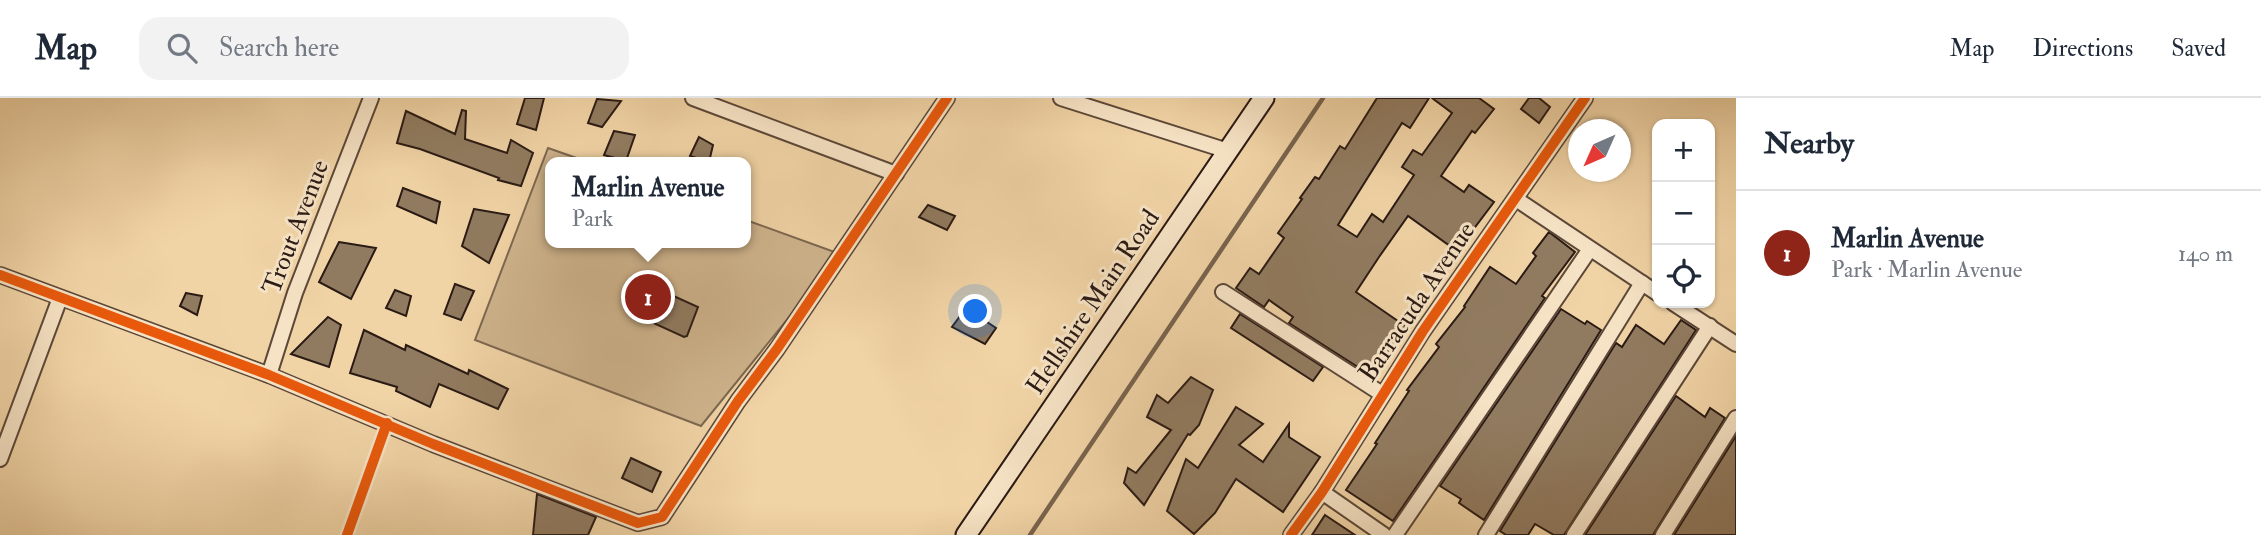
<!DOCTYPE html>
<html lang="en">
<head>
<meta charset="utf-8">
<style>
	:root { --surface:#fff; --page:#f2f2f3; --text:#1f2937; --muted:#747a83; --line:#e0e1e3; --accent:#8f2418 }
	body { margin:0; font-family:"IM FELL Double Pica",serif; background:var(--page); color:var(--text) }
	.controls { position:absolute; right:21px; top:21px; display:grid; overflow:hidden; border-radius:14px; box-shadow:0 2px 5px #0004 }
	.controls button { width:63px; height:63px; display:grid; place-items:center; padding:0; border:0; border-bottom:2px solid var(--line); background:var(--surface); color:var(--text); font:35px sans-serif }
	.compass { position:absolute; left:1568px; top:21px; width:63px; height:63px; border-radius:50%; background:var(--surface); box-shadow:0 2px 5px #0004; rotate:225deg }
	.you { position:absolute; left:976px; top:214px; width:24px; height:24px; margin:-18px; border:5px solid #fff; border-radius:50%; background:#1a73e8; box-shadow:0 0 0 10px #1a73e833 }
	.badge { display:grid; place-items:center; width:46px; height:46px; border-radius:50%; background:var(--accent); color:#fff; font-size:23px; font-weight:700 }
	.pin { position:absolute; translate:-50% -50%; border:4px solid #fff; box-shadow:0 2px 7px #0006 }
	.popup { position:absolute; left:545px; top:59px; width:206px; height:91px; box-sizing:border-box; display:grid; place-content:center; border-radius:14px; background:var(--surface); filter:drop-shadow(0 2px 5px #0005); font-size:23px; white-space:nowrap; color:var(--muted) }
	.popup b { font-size:26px; color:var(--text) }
	.popup::after { content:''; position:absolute; left:50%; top:100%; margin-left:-14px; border:14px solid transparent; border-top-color:var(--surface) }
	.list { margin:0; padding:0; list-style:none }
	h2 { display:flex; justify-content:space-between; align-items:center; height:91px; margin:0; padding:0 28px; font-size:30px }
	h2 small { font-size:23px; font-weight:400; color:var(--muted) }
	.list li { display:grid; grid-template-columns:46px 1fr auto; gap:21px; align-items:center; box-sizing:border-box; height:126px; padding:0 28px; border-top:2px solid var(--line) }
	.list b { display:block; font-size:26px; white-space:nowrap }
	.list p { margin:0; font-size:23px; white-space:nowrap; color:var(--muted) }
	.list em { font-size:23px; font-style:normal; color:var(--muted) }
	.icon { flex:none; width:38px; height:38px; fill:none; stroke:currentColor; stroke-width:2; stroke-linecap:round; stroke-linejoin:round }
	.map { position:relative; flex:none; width:1736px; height:437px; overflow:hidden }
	header { display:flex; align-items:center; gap:42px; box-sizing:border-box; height:98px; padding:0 35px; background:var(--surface); border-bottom:2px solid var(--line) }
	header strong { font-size:33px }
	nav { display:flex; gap:38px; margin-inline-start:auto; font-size:24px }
	.search { width:490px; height:63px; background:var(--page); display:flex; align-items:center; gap:18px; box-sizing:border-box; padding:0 24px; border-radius:21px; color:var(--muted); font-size:26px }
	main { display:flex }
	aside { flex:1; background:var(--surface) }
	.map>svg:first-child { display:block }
	.green { fill:#cfb48d; stroke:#7c6750; stroke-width:2 }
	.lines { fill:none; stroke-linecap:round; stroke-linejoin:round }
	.stream { stroke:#79644e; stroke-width:4.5 }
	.building { fill:#917b60; stroke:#2a1a14; stroke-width:2 }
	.street-casing { stroke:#5c4838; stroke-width:18 }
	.secondary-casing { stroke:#2a1a14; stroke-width:23 }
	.street { stroke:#f6e3c5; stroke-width:14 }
	.secondary { stroke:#f6e3c5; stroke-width:19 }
	.cycleway-casing { stroke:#f6e3c5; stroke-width:15 }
	.cycleway { stroke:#e8590c; stroke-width:10 }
	.labels { text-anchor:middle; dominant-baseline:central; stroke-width:6; stroke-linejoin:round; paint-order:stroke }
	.street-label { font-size:26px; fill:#2a1a14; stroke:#f6e3c5 }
</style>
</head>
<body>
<header>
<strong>Map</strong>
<div class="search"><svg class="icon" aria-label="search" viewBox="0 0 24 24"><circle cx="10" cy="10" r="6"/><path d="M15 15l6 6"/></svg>Search here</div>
<nav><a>Map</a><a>Directions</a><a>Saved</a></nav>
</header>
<main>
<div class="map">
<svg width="1736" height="437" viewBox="0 0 1736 437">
	<rect width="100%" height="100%" fill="#f1d4a6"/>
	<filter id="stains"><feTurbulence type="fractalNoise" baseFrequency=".00286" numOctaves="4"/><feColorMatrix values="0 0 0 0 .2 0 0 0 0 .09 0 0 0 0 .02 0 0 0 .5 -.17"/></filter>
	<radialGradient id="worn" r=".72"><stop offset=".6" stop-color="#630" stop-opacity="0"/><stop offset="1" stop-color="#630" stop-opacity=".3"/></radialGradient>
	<path class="green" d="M548 50 588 64H550V145H746V122L840 156 701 328 475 242Z"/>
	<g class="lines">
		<path class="stream" d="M1030 437 1323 0"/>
	</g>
	<g class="building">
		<path d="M525 0H544L536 32 517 26Z"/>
		<path d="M1377 0H1429L1410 30 1402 25 1338 127 1357 139 1372 116 1383 124 1414 77 1402 69 1413 52 1422 57 1452 15 1432 0H1479L1494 11 1475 35 1472 33 1441 78 1464 94 1469 87 1494 104 1457 153 1408 118 1379 159 1356 194 1408 230 1375 280 1289 225 1293 219 1269 202 1264 209 1236 190 1250 170 1259 176 1284 140 1278 135 1302 101 1300 100 1315 79 1319 81 1340 48 1345 51Z"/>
		<path d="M1529 0H1539L1550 9 1539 25 1521 11Z"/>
		<path d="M597 1 621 3 602 29 588 25Z"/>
		<path d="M462 12 466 13 465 41 507 55 511 42 533 55 521 88 498 82 499 80 420 51 397 45 406 13 455 36Z"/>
		<path d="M614 33 635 37 626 63 604 57Z"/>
		<path d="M699 39 713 47 709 64 690 58Z"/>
		<path d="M403 90 440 104 436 125 397 108Z"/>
		<path d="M928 107 955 118 947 132 919 119Z"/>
		<path d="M474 111 509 117 489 165 462 148Z"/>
		<path d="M1549 134 1575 154 1542 198 1545 200 1393 423 1346 392 1377 346 1375 345 1409 293 1407 292 1439 249 1436 246 1465 209 1464 208 1490 169 1516 186 1536 158 1533 155Z"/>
		<path d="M339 144 376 150 351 201 319 184Z"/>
		<path d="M455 186 474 193 461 222 444 216Z"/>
		<path d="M647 186 698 209 687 238 684 239 638 218 633 214Z"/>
		<path d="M395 192 411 198 406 218 386 210Z"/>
		<path d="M186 195 202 198 197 217 180 208Z"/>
		<path d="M966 210 996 230 985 246 952 229Z"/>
		<path d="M1561 211 1585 226 1587 223 1601 232 1484 422 1459 405 1461 401 1440 388Z"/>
		<path d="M1240 216 1323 269 1313 283 1231 230Z"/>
		<path d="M328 219 341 227 329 269 291 256Z"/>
		<path d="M1681 222 1696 232 1564 437H1554L1535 426 1528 437H1506L1500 433 1616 245 1622 249 1636 227 1664 246Z"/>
		<path d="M364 232 405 252 406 247 468 276 469 272 508 291 498 311 439 286 430 309 396 293 397 289 350 275Z"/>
		<path d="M1191 279 1213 292 1199 327 1190 337 1188 336 1144 407 1124 385 1128 370 1136 375 1171 332 1147 319 1157 297 1168 305Z"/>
		<path d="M1676 298 1705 319 1710 310 1725 320 1653 437H1585Z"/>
		<path d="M1236 309 1263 326 1239 347 1263 364 1289 326V339L1320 359 1283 414 1236 381 1215 415 1194 436 1167 413 1186 361 1198 370Z"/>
		<path d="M1736 338V437H1674Z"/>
		<path d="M631 360 661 374 652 394 622 380Z"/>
		<path d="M537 396 596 419 588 437H533Z"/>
		<path d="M1325 417 1355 437H1312Z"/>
	</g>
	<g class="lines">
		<g class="street-casing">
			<g id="street">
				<path d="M693 0 896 76"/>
				<path d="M1061 0 1228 53"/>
				<path d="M1516 101 1657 195"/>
				<path d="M0 177 269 277 433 346 638 425 662 419 738 303 777 251 947 0"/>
				<path d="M1223 194 1382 296"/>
				<path d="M1673 205 1736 246"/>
				<path d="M269 277 295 195 371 0"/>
				<path d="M0 361 60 200"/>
				<path d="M1322 394 1384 437"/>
				<path d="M1291 437 1322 394 1423 233 1585 0"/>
				<path d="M1395 437 1590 151"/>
				<path d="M1486 437 1642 185"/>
				<path d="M1574 437 1710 228"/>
				<path d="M1663 437 1736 320"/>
			</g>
		</g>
		<g class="secondary-casing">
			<path id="secondary" d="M966 437 1264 0"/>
		</g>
		<use href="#street" class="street"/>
		<use href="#secondary" class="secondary"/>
		<g class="cycleway-casing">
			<g id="cycleway">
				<path d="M0 177 269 277 433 346 638 425 662 419 738 303 777 251 947 0"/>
				<path d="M347 437 387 325"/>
				<path d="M1291 437 1322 394 1423 233 1585 0"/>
			</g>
		</g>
		<use href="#cycleway" class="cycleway"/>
	</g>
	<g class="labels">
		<g class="street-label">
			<text transform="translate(296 129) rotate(-69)">Trout Avenue</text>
			<text transform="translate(1093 204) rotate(-56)">Hellshire Main Road</text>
			<text transform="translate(1417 204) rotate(-56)">Barracuda Avenue</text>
		</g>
	</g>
	<rect width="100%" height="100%" filter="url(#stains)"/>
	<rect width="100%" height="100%" fill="url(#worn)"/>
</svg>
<div class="controls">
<button>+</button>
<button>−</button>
<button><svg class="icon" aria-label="locate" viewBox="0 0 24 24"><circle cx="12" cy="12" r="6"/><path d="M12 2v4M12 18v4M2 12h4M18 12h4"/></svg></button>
</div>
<svg class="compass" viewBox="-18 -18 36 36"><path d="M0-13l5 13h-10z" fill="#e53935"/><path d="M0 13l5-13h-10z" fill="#747a83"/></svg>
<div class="you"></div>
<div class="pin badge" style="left:648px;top:199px">1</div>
<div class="popup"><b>Marlin Avenue</b>Park</div>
</div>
<aside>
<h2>Nearby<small></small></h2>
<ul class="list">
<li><span class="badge">1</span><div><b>Marlin Avenue</b><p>Park · Marlin Avenue</p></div><em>140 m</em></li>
</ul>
</aside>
</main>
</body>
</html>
